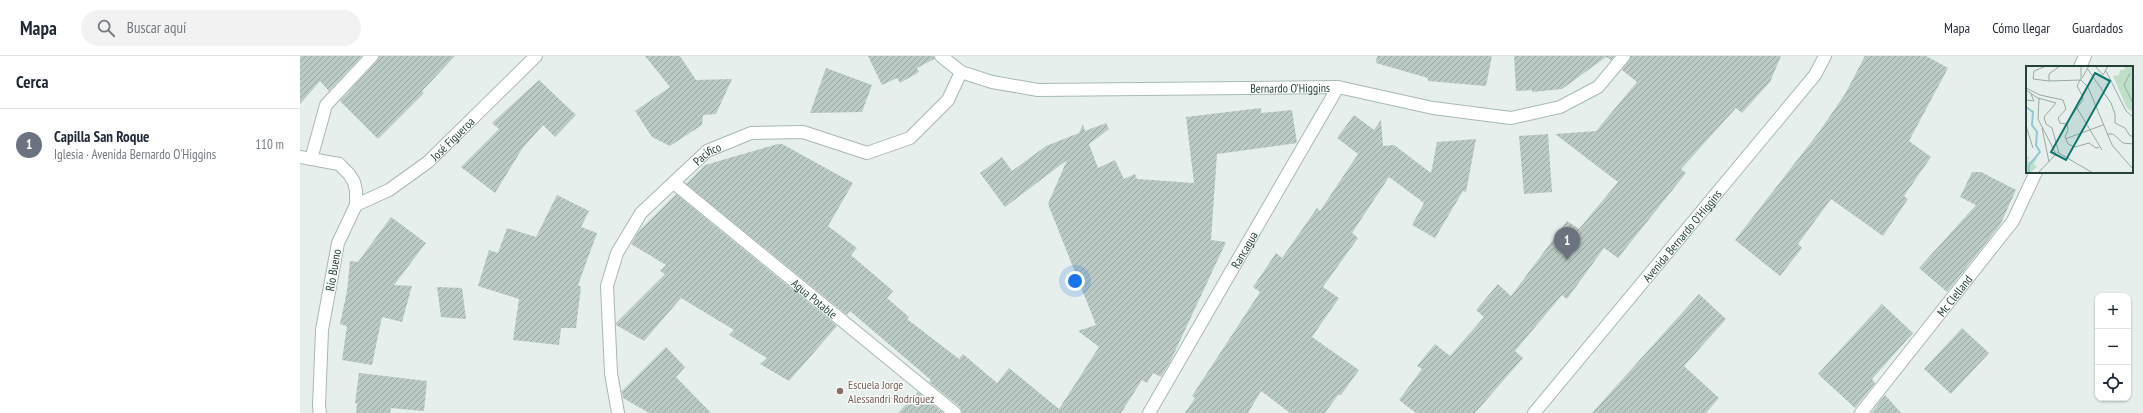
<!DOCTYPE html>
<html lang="es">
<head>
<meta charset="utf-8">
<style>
	:root { --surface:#fff; --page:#f2f2f3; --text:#1f2937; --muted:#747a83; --line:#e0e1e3; --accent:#0f766e }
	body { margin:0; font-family:"PT Sans Narrow",sans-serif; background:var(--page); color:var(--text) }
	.controls { position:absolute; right:12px; bottom:12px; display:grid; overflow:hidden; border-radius:8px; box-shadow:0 1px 3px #0004 }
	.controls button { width:36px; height:36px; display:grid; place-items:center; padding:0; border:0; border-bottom:1px solid var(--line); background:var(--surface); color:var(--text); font:20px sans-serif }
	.you { position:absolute; left:775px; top:225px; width:14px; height:14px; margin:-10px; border:3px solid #fff; border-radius:50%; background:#1a73e8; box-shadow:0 0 0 6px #1a73e833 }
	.badge { display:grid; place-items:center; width:26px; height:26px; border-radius:50%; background:var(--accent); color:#fff; font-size:13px; font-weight:700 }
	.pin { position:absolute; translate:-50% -33px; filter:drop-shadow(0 1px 2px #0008) }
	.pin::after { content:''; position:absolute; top:21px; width:14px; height:12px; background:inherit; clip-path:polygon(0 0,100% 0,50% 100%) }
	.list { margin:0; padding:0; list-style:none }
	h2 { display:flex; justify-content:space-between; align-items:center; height:52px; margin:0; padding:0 16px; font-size:17px }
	h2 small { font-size:13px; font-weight:400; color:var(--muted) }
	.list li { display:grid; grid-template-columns:26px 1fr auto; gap:12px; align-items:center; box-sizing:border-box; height:72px; padding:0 16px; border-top:1px solid var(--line) }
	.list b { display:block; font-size:15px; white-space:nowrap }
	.list p { margin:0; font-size:13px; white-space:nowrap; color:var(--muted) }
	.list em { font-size:13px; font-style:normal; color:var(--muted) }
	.icon { flex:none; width:22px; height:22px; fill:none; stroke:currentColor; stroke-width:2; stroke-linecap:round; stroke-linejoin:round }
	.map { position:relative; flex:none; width:1843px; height:357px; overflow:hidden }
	header { display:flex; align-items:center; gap:24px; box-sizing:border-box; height:56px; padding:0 20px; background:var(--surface); border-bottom:1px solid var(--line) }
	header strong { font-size:19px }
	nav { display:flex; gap:22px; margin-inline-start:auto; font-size:14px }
	.search { width:280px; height:36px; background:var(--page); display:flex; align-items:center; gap:10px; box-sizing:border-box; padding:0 14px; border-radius:22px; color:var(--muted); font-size:15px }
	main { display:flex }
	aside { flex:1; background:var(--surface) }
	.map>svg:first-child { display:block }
	.building { fill:url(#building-hatch) }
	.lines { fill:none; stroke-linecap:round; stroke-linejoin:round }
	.street-casing { stroke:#a8b8b2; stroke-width:14 }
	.secondary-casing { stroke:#a4bbb3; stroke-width:14 }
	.street { stroke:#fff; stroke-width:12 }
	.secondary { stroke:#fff; stroke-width:12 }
	.education-dot { fill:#8d6e63; stroke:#f7fbf9; stroke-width:1.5 }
	.labels { text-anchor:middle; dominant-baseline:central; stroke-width:3; stroke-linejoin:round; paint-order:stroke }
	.street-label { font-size:12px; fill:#24423a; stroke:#f7fbf9 }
	.education-label { font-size:12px; fill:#785e54; stroke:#f7fbf9; text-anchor:start }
	.inset-river { fill:none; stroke:#8ec9d4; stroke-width:2 }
	.inset-road { fill:none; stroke:#98aaa4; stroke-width:1 }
	.view { fill:#0f766e; fill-opacity:0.15; stroke:#0f766e; stroke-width:2 }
	.inset-edge { fill:none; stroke:#24423a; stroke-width:2 }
</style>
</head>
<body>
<header>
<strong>Mapa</strong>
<div class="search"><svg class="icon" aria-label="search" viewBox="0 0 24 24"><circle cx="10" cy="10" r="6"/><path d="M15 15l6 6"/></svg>Buscar aquí</div>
<nav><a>Mapa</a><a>Cómo llegar</a><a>Guardados</a></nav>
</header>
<main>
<aside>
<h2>Cerca<small></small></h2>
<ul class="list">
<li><span class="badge" style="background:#6b7280">1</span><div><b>Capilla San Roque</b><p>Iglesia · Avenida Bernardo O'Higgins</p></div><em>110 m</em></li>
</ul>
</aside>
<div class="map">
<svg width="1843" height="357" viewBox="0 0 1843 357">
	<defs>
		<pattern id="building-hatch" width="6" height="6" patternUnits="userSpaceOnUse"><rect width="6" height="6" fill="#bbcac4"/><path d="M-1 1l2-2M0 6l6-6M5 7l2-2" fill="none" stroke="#98a6a0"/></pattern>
	</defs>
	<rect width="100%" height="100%" fill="#e6efeb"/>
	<g class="building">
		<path d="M0 0H62L29 35 20 25 0 48Z"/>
		<path d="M79 0H155L122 35 124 37 78 83 40 45 77 5Z"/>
		<path d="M345 0H380L396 24 432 23 416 58 403 59 402 69 370 90 352 81 335 55 370 31Z"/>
		<path d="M568 0H634V3L617 12 619 16 600 27 597 22 582 29Z"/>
		<path d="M1077 0H1192L1186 30 1128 25V22L1076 7Z"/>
		<path d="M1214 0H1314L1311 4 1306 1 1262 33 1232 36V34L1216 35Z"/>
		<path d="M1331 0H1481L1470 26 1442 57 1436 52 1381 113 1386 117 1318 202 1304 192 1267 243 1262 239 1215 295 1223 302 1175 357H1116L1099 344 1122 313 1117 310 1135 288 1150 300 1184 261 1176 254 1198 228 1211 240 1267 165 1279 173 1318 126 1255 78 1296 75 1337 26 1322 14Z"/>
		<path d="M1565 0H1626L1648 12 1609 85 1631 101 1604 140 1608 143 1583 180 1531 143 1498 188 1502 192 1480 220 1435 184 1519 76 1545 38Z"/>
		<path d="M526 12 572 29 562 56 510 57Z"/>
		<path d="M239 24 276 59 255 81 243 69 222 93 195 137 161 111 199 73 192 67Z"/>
		<path d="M961 52V57L992 54 997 87 917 98 911 184 926 186 871 304 861 321 853 317 847 327 842 324 821 357H662L660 351 629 326 631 324 550 255 547 259 386 128 405 109 478 88H482L553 127 528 170 557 192 551 199 593 235 587 242 609 261 607 263 659 303 663 298 697 327 709 312 759 353 799 291 778 275 796 269 748 148 767 104 705 151 680 117 702 101 712 115 746 90 779 77 783 68 785 75 806 67 809 73 789 88 798 112 815 104 824 123 835 118 837 123 894 127 886 61Z"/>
		<path d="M1054 59 1074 74 1081 64 1083 90 1094 89 1131 117 1137 86 1176 83 1166 136 1163 135 1135 182 1112 169 1124 147 1089 121 1052 177 1058 182 1023 231 1039 242 1012 281 1059 314 1041 339H1038L1025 357H990L961 335 948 357H885L895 342 892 340 960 236 953 231 976 197 982 202 1017 152 1020 155 1058 98 1037 82Z"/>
		<path d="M1248 78 1252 136 1224 138 1219 80Z"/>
		<path d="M1672 116H1681L1716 134 1700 169 1647 236 1619 212 1676 149 1660 141Z"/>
		<path d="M376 138 537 270 489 325 460 308 467 302 429 279 434 274 381 242 344 285 316 269V267L365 218 360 215 366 209 331 188 339 175Z"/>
		<path d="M257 139 289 155 281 171 297 177 278 229 281 231 276 272H261L259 289 213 284 219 243 178 230 189 194 198 197 207 172 236 181Z"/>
		<path d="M91 161 126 187 94 229 112 230 102 266 82 261 72 309 42 304 47 270 40 268 47 235 50 205 58 206Z"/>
		<path d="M137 231 162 232 166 263 141 261Z"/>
		<path d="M1399 238 1426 263 1384 310 1419 342 1406 357H1292Z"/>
		<path d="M1582 248 1613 277 1572 323 1575 327 1555 352 1518 318Z"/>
		<path d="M1662 272 1689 297 1651 338 1624 313Z"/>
		<path d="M366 291 385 311 376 321 411 357H349L323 342 322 335Z"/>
		<path d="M59 317 127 325 124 355 91 352 90 357H56L57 347H55Z"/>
		<path d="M618 336 643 357H598Z"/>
		<path d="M1585 339 1601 357H1571Z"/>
	</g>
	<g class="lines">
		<g class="street-casing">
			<g id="street">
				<path d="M1780 11 1785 0"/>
				<path d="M0 101 39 108 49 118 54 126 56 135V149L38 187 22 274 19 350 20 357"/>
				<path d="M11 103 26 49 72 0"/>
				<path id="s1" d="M374 127 655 357"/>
				<path id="s2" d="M56 149 89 134 128 106 236 0"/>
				<path id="s3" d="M318 357 311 317 307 230 317 197 341 157 407 95 451 77 503 76 567 97 610 82 648 44 661 16"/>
				<path id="s4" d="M849 357 1038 31"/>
				<path id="s5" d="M1561 357 1713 165 1736 116"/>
			</g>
		</g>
		<g class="secondary-casing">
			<g id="secondary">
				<path id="s6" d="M641 0 661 16 692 26 738 34 1038 31 1133 52 1211 62 1260 51 1298 31 1324 0"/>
				<path id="s7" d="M1234 357 1515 19 1525 0"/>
			</g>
		</g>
		<use href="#street" class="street"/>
		<use href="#secondary" class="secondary"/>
	</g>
	<circle class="education-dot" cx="540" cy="335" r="4"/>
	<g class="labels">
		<g class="street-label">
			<text stroke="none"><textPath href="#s6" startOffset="357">Bernardo O'Higgins</textPath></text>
			<text stroke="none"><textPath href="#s2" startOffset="118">José Figueroa</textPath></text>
			<text stroke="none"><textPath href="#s3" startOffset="298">Pacífico</textPath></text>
			<text stroke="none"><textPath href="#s7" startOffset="231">Avenida Bernardo O'Higgins</textPath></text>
			<text stroke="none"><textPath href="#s4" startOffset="189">Rancagua</textPath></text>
			<text transform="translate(33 214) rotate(-80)">Río Bueno</text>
			<text stroke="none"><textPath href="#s5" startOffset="150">Mc Clelland</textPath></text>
			<text stroke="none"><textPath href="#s1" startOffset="182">Agua Potable</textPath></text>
		</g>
		<g class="education-label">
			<text x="548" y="328">Escuela Jorge<tspan x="548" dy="14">Alessandri Rodríguez</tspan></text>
		</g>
	</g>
	<g transform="translate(1726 10)">
		<rect width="107" height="107" fill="#e6efeb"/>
		<path d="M0 90 4 92 1 94 3 96 12 90 8 98 11 101 4 107H0Z" fill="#bfe0c8"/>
		<path d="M100 0H107V46L101 42 87 10 93 9 94 4H98Z" fill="#bfe0c8"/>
		<path class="inset-river" d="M0 41 7 46 6 59 11 66 10 79 14 86 3 99V107"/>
		<path class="inset-road" d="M20 0 8 5 7 13 23 15 55 14M69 0 77 9 82 0M61 2 85 37 89 48V57L99 62 104 70H107M80 5 100 45 107 51M104 7 98 19 107 37M56 12 63 0M55 14 62 21 86 79 107 103M55 14V0M23 15V8L34 0M0 22 14 29 37 34 40 43 32 52 34 57 40 58 56 35 57 31 51 20 54 14M0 24 13 33 12 53 30 88M12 32 30 37 18 51 20 58 26 62 33 87M0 34 8 35 5 28M51 42 76 84M41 58 42 64 39 71 42 78 49 81 63 77 70 82 73 81M0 60 7 82M16 62 23 96M81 68H87L97 77 107 78M39 73 77 59M31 86 67 107M12 107 30 88"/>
		<path class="view" d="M69 7 84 15 40 94 25 86Z"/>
		<rect width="107" height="107" class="inset-edge"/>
	</g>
</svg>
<div class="controls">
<button>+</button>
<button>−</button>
<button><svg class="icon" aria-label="locate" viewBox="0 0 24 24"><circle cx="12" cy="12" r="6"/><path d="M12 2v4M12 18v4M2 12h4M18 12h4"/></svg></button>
</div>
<div class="you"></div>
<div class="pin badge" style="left:1267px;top:204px;background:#6b7280">1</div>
</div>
</main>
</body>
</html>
